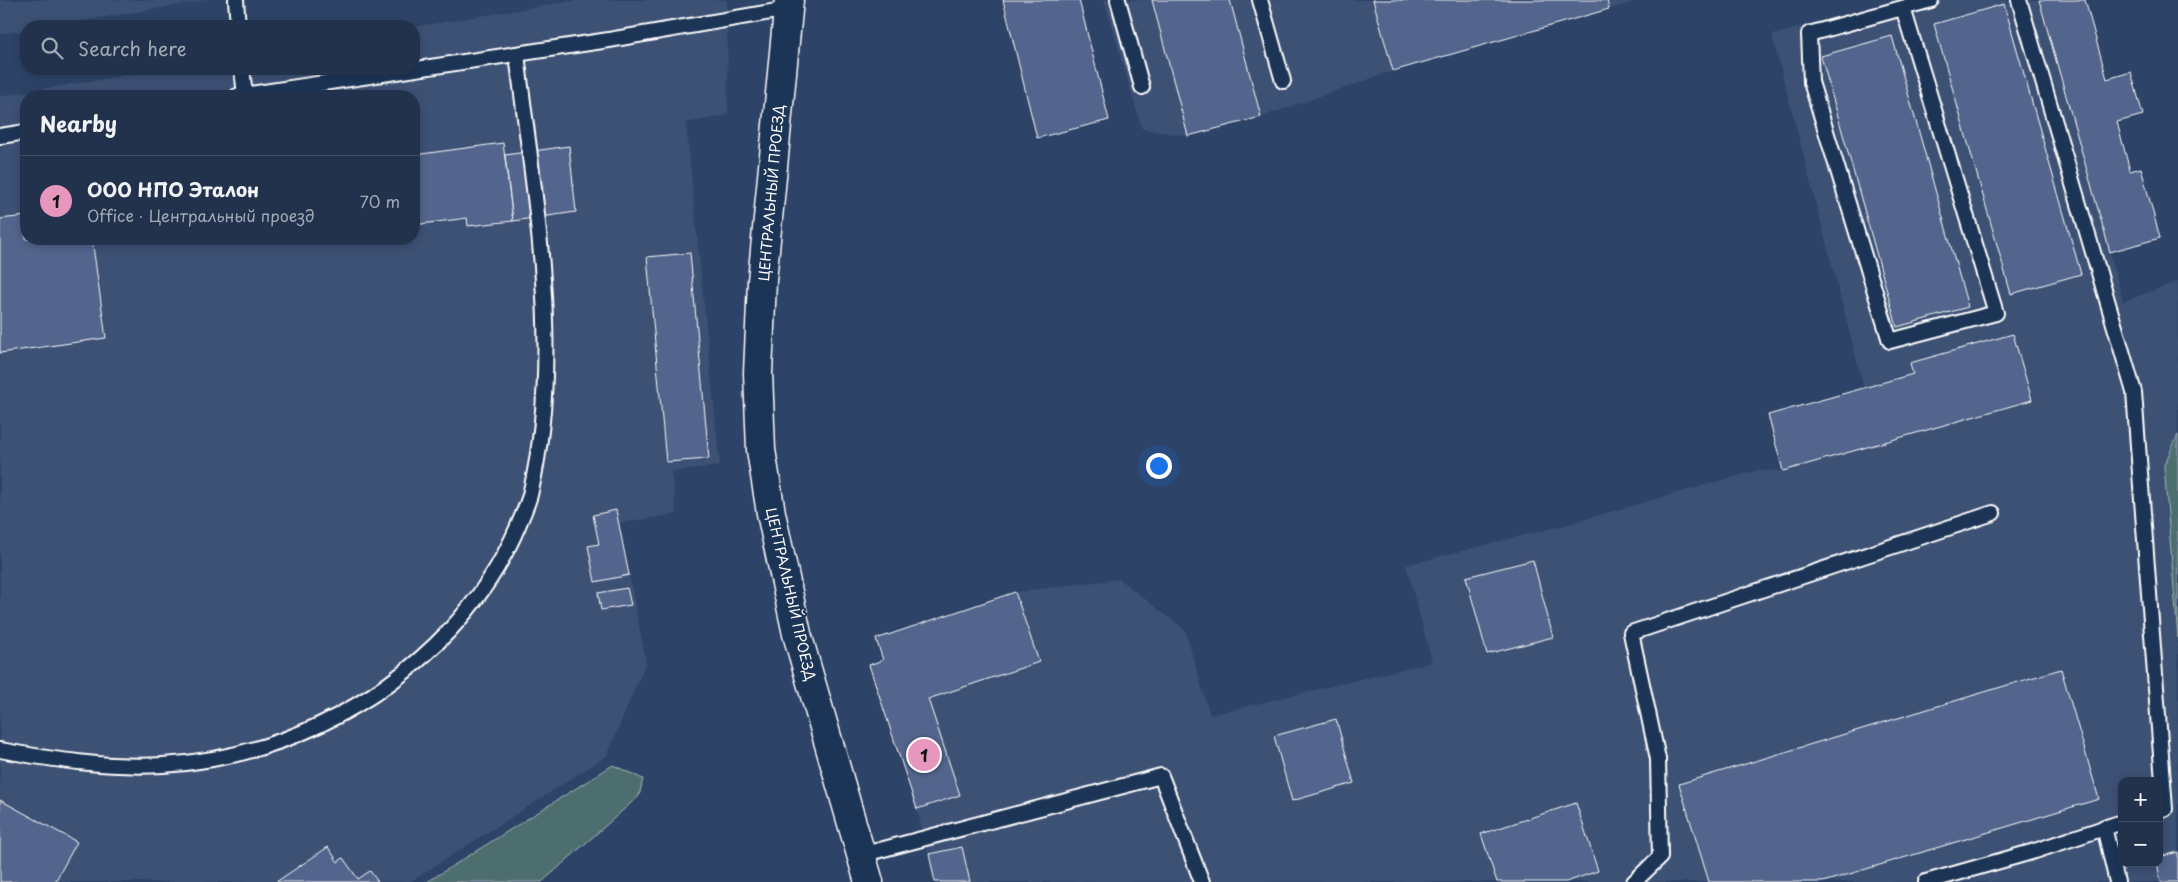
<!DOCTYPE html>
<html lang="en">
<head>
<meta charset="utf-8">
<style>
	:root { --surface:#22324d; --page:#2e3e57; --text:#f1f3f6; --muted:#a2aab6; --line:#3f4d65; --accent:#e797bd }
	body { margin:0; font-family:"Playpen Sans",sans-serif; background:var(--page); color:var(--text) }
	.controls { position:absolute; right:15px; bottom:15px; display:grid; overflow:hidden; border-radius:10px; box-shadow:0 2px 8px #0003 }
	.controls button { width:45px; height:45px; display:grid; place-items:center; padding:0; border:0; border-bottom:1px solid var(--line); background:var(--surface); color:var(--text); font:25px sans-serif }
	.you { position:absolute; left:1158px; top:465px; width:18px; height:18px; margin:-12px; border:4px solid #fff; border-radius:50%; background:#1a73e8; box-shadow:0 0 0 8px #1a73e833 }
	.badge { display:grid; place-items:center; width:32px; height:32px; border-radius:50%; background:var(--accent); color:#111; font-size:16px; font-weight:700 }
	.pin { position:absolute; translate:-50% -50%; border:2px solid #fff; box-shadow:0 1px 5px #0006 }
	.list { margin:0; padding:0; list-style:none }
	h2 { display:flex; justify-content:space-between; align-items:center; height:65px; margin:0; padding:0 20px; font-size:21px }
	h2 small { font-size:16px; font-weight:400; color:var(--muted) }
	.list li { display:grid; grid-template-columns:32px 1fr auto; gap:15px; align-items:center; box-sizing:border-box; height:90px; padding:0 20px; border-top:1px solid var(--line) }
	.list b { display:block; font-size:19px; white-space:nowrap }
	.list p { margin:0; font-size:16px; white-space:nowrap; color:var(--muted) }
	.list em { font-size:16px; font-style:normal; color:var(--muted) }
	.icon { flex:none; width:28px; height:28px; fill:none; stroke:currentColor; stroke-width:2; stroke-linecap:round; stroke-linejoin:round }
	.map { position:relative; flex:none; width:2178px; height:882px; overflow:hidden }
	.search { position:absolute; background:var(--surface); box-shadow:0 2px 8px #0003; left:20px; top:20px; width:400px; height:55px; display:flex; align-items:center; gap:12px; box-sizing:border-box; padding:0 18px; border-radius:20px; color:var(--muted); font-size:19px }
	.panel { position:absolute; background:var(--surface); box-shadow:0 2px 8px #0003; left:20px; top:90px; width:400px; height:155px; border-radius:20px }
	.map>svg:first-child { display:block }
	.built { fill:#3c5175; fill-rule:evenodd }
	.green { fill:#4e6e6e; stroke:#a6b6b6 }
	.building { fill:#52658d; stroke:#fff }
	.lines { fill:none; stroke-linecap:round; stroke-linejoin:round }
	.lane-casing { stroke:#fff; stroke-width:18 }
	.street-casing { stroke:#fff; stroke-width:31 }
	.lane { stroke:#1d3557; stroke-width:14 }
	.street { stroke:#1d3557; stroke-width:28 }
	.labels { text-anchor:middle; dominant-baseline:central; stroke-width:4; stroke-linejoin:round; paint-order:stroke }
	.street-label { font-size:14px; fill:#fff; stroke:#1d3557 }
</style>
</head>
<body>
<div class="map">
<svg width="2178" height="882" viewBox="0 0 2178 882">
	<rect width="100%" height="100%" fill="#2d4367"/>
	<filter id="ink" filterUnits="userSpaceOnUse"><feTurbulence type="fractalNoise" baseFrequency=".02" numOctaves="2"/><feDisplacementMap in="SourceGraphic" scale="10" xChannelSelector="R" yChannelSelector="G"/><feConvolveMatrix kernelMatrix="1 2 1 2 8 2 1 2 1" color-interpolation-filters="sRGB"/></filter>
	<g filter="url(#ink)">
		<g class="built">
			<path d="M0 0H210L50 26H26V30L0 34Z"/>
			<path d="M577 0H727L728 115 686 123 720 466 671 472 677 514 619 523 646 662 607 756 410 882H0V96L162 69H414V27ZM26 96H414V239H26Z"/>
			<path d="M1104 0H1641L1393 71 1261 117 1188 136 1142 129Z"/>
			<path d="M1894 0H2085L2107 79 2131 72 2117 122 2130 170 2141 168 2160 238 2110 252 2123 302 2178 281V435L2164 465 2178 638V882H935L917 809 869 665 883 660 876 639 1015 592 1119 579 1185 630 1210 715 1432 662 1406 565 1561 526 1758 470 1783 471 1768 415 1864 388 1772 35ZM2122 781H2159V863H2122Z"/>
		</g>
		<g class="green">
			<path d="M2178 435V638L2164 465Z"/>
			<path d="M613 765 643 779 639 796 542 882H427Z"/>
		</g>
		<g class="building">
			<path d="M1003 0H1079L1109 120 1037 138Z"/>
			<path d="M1152 0H1230L1261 117 1188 136Z"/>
			<path d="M1373 0H1607L1609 9 1393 71Z"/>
			<path d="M2039 0H2085L2107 79 2131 72 2143 115 2117 122 2130 171 2141 168 2160 238 2110 252Z"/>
			<path d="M2004 4 2081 274 2011 294 1934 24Z"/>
			<path d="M1892 36 1968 307 1897 327 1821 56Z"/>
			<path d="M503 143 513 221 468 226 467 218 414 225V155Z"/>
			<path d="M569 146 576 212 513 221 505 155Z"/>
			<path d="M26 216V239H92L106 338 0 353V219Z"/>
			<path d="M690 253 709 459 666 462 647 257Z"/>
			<path d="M2013 334 2032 400 1783 471 1768 415 1913 374 1910 363Z"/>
			<path d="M616 510 629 575 595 582 588 546 599 544 593 515Z"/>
			<path d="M1533 560 1553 637 1487 654 1466 577Z"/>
			<path d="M627 588 631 605 601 610 598 593Z"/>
			<path d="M1015 592 1039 662 928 699 960 795 917 809 869 665 883 660 876 639Z"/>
			<path d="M2061 669 2099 799 1823 882H1709L1679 784Z"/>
			<path d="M1336 719 1354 783 1292 801 1274 736Z"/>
			<path d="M0 800 77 842 55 882H0Z"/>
			<path d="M1576 803 1598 871 1566 882H1497L1481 834Z"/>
			<path d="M328 847 338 862 343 858 358 879 370 871 378 882H276Z"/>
			<path d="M962 847 970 882H935L929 854Z"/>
			<path d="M2178 852V882H2161L2157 863H2159V857Z"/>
		</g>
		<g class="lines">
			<g class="lane-casing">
				<g id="lane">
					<path d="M236 0 238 26"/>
					<path d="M1118 0 1142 87"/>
					<path d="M1260 0 1283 81"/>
					<path d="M2019 0 2134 392 2165 809 2159 811"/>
					<path d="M1903 8 1996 313 1890 341 1811 82 1809 34 1931 0"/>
					<path d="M242 69 245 95"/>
					<path d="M237 96 609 40 788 9"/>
					<path d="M0 136 26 132"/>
					<path d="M0 750C54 760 109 768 163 765 273 758 374 710 449 631 479 599 501 566 518 526 522 516 527 506 530 495 564 351 534 199 517 54"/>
					<path d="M2104 827 2117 882"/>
					<path d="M861 855 1161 776 1202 882"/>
					<path d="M1634 882 1660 857 1658 759 1631 633 1993 513"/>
					<path d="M1926 882 2035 851 2122 822"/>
				</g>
			</g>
			<g class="street-casing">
				<path id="street" d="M789 0 762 281 758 373 761 450 771 513 797 634 869 882"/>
			</g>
			<use href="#lane" class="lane"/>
			<use href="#street" class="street"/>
		</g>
	</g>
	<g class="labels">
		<g class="street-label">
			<text transform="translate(771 193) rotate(-85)">ЦЕНТРАЛЬНЫЙ ПРОЕЗД</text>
			<text transform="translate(791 594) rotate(77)">ЦЕНТРАЛЬНЫЙ ПРОЕЗД</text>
		</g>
	</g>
</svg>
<div class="controls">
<button>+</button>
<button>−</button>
</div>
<div class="you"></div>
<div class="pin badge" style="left:924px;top:755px">1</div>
<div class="search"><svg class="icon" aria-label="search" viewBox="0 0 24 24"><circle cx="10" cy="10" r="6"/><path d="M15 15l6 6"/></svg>Search here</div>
<section class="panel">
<h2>Nearby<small></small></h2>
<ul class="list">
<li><span class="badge">1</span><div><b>ООО НПО Эталон</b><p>Office · Центральный проезд</p></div><em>70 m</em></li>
</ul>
</section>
</div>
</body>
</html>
